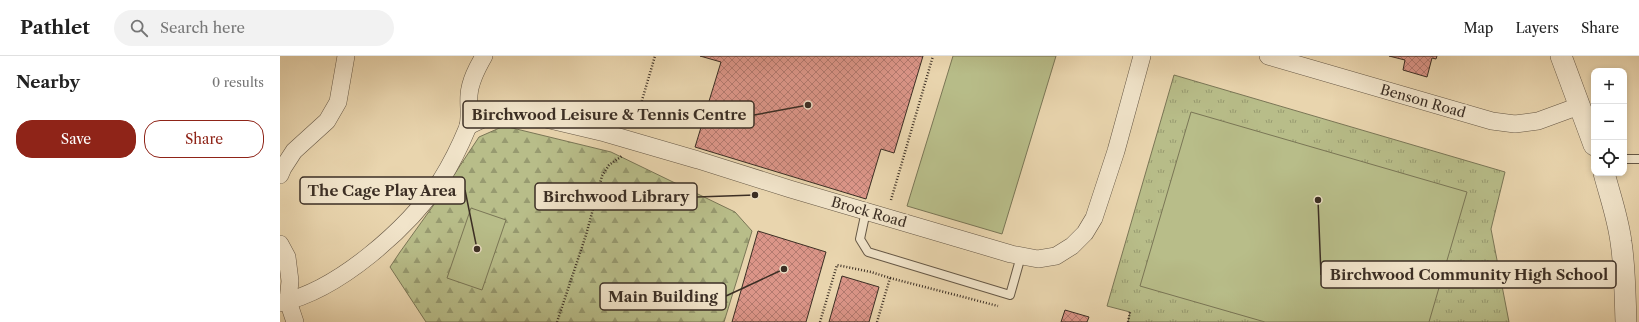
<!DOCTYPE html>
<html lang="en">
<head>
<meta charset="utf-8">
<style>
	:root { --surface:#fff; --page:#f2f2f2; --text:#222; --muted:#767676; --line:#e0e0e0; --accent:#8f2418 }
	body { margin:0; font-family:"Libre Caslon Text",serif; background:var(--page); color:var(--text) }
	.controls { position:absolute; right:12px; top:12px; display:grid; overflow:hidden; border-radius:8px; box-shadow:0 2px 6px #0003 }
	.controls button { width:36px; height:36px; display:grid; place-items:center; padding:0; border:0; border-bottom:1px solid var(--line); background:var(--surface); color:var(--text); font:20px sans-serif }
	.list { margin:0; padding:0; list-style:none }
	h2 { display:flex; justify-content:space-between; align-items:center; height:52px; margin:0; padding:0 16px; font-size:17px }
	h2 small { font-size:13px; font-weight:400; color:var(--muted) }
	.actions { display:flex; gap:8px; padding:12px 16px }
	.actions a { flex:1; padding:9px 0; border:1px solid var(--accent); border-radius:16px; text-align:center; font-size:14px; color:var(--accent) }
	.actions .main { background:var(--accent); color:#fff }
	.icon { flex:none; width:22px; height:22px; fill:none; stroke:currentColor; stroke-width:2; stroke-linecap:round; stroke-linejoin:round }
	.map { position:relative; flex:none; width:1359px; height:266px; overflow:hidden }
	header { display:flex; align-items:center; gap:24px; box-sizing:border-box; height:56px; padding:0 20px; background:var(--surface); border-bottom:1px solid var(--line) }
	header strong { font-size:19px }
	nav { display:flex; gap:22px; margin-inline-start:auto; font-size:14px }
	.search { width:280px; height:36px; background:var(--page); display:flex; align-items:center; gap:10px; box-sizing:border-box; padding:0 14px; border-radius:22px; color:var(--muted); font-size:15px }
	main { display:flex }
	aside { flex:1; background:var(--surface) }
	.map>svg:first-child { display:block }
	.grass { fill:url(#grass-tufts); stroke:#7a7656 }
	.forest { fill:url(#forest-firs); stroke:#7a7656 }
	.park { fill:#b8bd89; stroke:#7a7656 }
	.building { fill:url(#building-cross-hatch); stroke:#3b2e24 }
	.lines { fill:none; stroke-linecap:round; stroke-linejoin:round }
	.service-casing { stroke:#665846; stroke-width:10 }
	.minor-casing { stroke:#665846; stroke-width:18 }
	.tertiary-casing { stroke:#665846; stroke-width:22 }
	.path { stroke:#3b2e24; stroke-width:2.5; stroke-dasharray:1 2; stroke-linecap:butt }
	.service { stroke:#f1e4ca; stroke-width:8 }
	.minor { stroke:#f1e4ca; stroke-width:17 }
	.tertiary { stroke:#f1e4ca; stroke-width:21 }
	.labels { text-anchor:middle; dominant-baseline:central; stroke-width:4; stroke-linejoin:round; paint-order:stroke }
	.street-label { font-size:14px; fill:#3b2e24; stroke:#f1e4ca }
	.leader { fill:none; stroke:#3b2e24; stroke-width:1.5 }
	.callout-dot { fill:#3b2e24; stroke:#f1e4ca; stroke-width:1.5 }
	.callout { fill:#f1e4ca; stroke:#3b2e24; stroke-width:1.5 }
	.callout-label { font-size:15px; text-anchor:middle; font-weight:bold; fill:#3b2e24 }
</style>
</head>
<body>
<header>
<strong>Pathlet</strong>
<div class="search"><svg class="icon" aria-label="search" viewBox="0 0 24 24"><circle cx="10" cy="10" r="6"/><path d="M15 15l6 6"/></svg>Search here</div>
<nav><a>Map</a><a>Layers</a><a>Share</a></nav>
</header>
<main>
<aside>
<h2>Nearby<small>0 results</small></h2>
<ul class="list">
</ul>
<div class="actions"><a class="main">Save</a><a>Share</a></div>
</aside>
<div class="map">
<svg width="1359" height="266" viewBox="0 0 1359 266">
	<defs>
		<pattern id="grass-tufts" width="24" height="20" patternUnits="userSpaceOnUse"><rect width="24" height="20" fill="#b8bd89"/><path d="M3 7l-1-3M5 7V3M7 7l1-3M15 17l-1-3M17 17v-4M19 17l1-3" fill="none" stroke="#979a70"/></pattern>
		<pattern id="forest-firs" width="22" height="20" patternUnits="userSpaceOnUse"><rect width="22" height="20" fill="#b8bd89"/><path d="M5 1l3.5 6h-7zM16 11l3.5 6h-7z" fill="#979a70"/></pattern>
		<pattern id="building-cross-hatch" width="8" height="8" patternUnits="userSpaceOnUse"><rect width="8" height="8" fill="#db9588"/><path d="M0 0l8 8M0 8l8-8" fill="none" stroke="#b37a6f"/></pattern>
	</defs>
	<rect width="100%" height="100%" fill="#e9d5ae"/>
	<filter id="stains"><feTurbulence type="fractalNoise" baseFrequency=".005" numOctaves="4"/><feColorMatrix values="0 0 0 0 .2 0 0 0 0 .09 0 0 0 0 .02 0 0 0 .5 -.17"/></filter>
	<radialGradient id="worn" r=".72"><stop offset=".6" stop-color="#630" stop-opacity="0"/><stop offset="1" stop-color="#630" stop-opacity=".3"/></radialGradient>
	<path class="grass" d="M894 19 1225 116 1211 173 1229 266H848L850 256 827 250Z"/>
	<path class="forest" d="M224 70 331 96 455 156 472 175 444 266H146L110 211 120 196 158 143 199 81Z"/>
	<g class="park">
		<path d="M673 0H776L722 178 627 150Z"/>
		<path d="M911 56 1187 136 1149 266H985L860 230Z"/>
		<path d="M191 152 226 164 202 234 167 222Z"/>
	</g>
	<g class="building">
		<path d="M420 0H643L614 97 601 93 586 143 415 91 441 6Z"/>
		<path d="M1109 0H1157L1156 3 1152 2 1147 21 1123 14 1125 4Z"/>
		<path d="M478 175 546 196 526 266H452Z"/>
		<path d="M562 220 599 231 589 266H549Z"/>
		<path d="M785 254 809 261 807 266H781Z"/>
	</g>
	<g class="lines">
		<g class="service-casing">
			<g id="service">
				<path d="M1344 103H1359"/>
				<path d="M586 155 580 183 588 196 730 239 741 200"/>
			</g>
		</g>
		<g class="minor-casing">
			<g id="minor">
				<path d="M988 0 1212 65 1235 68 1258 65 1299 50"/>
				<path d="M188 70 207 61 230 58 253 60 325 77 418 104 510 133 731 198 758 203 776 200 792 190 805 177 814 162 836 95 862 0"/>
				<path d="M0 119 3 112 14 95 47 65 58 46 66 0"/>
				<path d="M0 188 7 201 10 225 8 245 15 266"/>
				<path d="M0 247C59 234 127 173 161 124 171 108 180 90 187 73 191 63 188 50 189 39 190 25 197 12 204 0"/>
			</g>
		</g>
		<g class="tertiary-casing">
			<g id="tertiary">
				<path d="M1281 0 1314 89"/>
				<path d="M1324 117C1330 140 1338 162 1341 186 1345 212 1345 239 1346 266"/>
			</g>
		</g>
		<g class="path">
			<path d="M355 68 375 0"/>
			<path d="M611 144 653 0"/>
			<path d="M610 222 718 250"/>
			<path d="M277 266 306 179 322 120 329 109 342 100"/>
			<path d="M540 266 557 209 591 216 610 222 597 266"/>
			<path d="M848 266 850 256"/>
		</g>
		<use href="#service" class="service"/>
		<use href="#minor" class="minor"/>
		<use href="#tertiary" class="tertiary"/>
	</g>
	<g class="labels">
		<g class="street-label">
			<text transform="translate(1143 45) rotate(16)">Benson Road</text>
			<text transform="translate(589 156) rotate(16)">Brock Road</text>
		</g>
	</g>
	<path class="leader" d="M528 49L474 59M197 193L185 134M475 139L417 141M1038 144L1041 219M504 213L446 240"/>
	<g class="callout-dot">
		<circle cx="528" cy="49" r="4"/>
		<circle cx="197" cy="193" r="4"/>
		<circle cx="475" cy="139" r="4"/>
		<circle cx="1038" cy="144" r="4"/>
		<circle cx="504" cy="213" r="4"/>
	</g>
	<g class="callout">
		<rect x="183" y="45" width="291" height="27" rx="4"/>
		<rect x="20" y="121" width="165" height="27" rx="4"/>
		<rect x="255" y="127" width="162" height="27" rx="4"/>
		<rect x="1041" y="205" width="295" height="27" rx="4"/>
		<rect x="320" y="227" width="126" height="27" rx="4"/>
	</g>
	<g class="callout-label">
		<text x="329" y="64">Birchwood Leisure &amp; Tennis Centre</text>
		<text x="102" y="140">The Cage Play Area</text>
		<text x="336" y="146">Birchwood Library</text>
		<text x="1189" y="224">Birchwood Community High School</text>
		<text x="383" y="246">Main Building</text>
	</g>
	<rect width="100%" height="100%" filter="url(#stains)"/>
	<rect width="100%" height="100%" fill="url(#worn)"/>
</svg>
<div class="controls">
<button>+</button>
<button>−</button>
<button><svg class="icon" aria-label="locate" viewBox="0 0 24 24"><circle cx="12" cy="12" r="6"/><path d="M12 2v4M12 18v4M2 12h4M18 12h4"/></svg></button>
</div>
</div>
</main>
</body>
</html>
